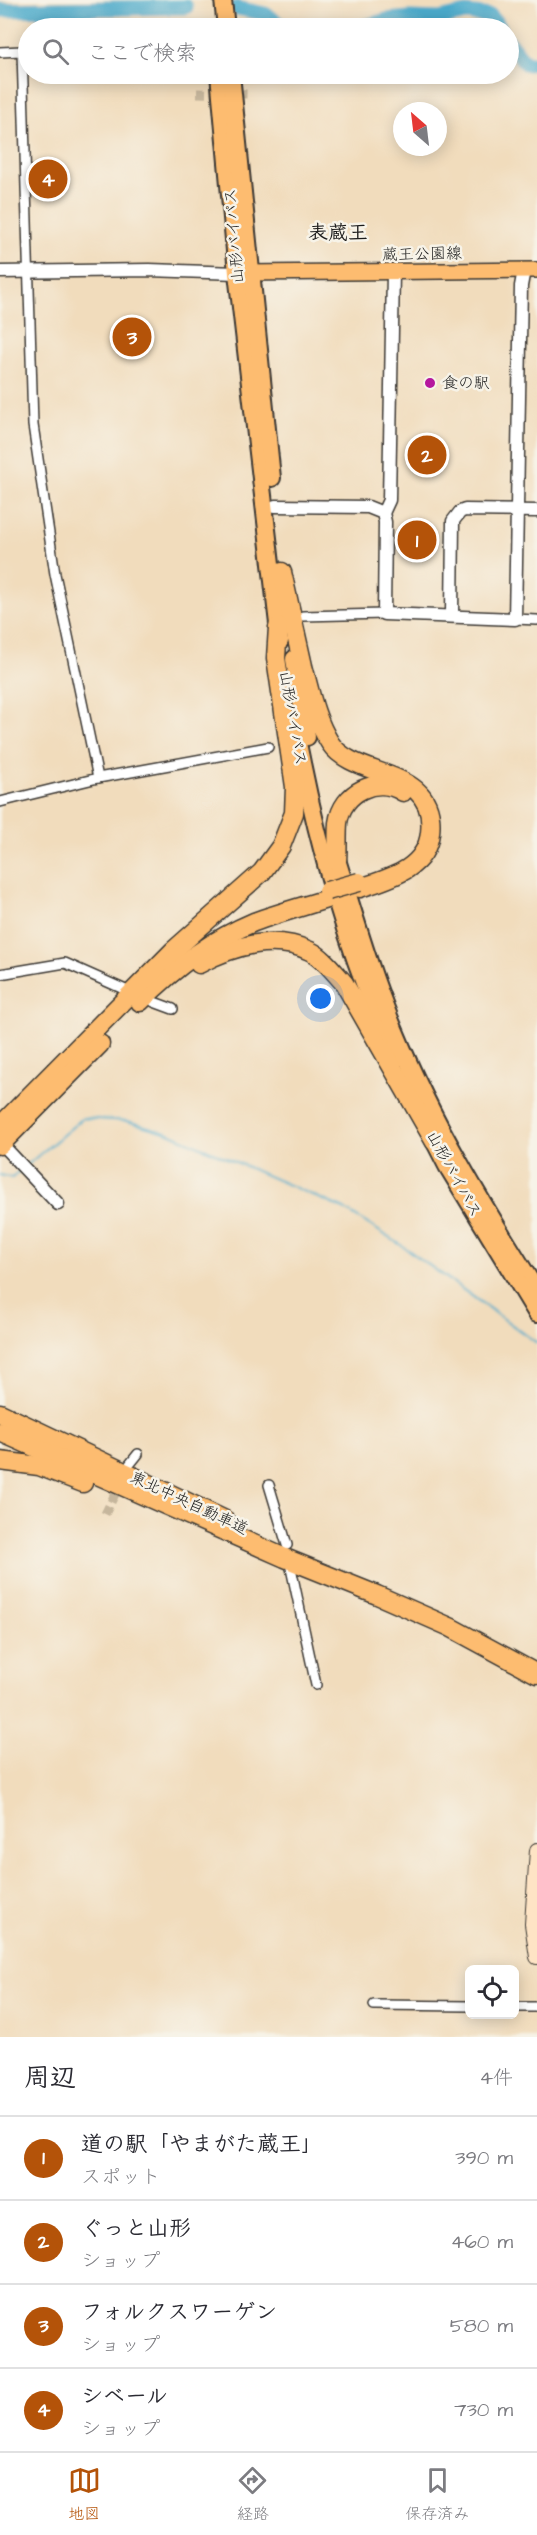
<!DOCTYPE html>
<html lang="ja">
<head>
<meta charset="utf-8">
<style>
	:root { --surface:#fff; --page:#f2f2f3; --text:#2b2b33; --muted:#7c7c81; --line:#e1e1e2; --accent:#b45309 }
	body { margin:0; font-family:"Architects Daughter","Klee One",sans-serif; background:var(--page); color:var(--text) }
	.controls { position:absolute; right:18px; bottom:18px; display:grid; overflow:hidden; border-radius:9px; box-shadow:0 3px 15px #0003 }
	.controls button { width:54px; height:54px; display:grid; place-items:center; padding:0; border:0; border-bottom:2px solid var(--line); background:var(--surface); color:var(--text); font:30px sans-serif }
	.compass { position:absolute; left:393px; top:102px; width:54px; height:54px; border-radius:50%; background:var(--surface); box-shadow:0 3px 15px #0003; rotate:332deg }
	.you { position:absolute; left:321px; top:999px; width:21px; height:21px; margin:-15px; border:4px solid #fff; border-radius:50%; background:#1a73e8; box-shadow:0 0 0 9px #1a73e833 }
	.badge { display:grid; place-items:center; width:39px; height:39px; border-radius:50%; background:var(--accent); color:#fff; font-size:20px; font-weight:700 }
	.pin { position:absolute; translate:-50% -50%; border:3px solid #fff; box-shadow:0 2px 6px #0006 }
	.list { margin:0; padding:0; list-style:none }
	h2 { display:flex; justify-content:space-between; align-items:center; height:78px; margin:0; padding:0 24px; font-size:26px }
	h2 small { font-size:20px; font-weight:400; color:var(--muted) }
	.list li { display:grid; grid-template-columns:39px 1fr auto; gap:18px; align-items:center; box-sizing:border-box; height:84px; padding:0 24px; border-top:2px solid var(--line) }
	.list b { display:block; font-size:22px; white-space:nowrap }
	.list p { margin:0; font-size:20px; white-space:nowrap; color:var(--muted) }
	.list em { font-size:20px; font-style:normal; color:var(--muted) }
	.icon { flex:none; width:33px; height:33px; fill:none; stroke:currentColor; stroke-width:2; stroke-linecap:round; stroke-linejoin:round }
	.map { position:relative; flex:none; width:537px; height:2037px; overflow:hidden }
	.search { position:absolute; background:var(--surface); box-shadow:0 3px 15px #0003; left:18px; right:18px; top:18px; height:66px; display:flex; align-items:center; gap:15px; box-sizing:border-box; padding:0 21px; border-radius:33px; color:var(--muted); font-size:22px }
	.sheet { height:414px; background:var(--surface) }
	nav { display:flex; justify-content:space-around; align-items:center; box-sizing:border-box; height:84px; border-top:2px solid var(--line); background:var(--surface); font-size:16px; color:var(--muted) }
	nav a { display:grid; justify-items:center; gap:3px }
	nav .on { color:var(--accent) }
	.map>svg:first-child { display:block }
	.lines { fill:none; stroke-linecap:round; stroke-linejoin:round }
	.stream { stroke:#4caacb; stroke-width:2 }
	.river { stroke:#4caacb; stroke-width:15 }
	.minor-tunnel { stroke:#c6b69c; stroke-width:9; stroke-dasharray:9 4.5; stroke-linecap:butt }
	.minor-casing { stroke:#3c3934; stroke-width:12 }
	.tertiary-casing { stroke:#3c3934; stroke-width:15 }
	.secondary-casing { stroke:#3c3934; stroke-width:16 }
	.primary-casing { stroke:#3c3934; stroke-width:18 }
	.trunk-casing { stroke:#3c3934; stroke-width:20 }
	.motorway-casing { stroke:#3c3934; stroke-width:21 }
	.minor { stroke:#fff; stroke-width:9 }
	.tertiary { stroke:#fff; stroke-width:12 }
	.secondary { stroke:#fee4c5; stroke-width:14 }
	.primary { stroke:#fdbc6f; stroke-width:15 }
	.trunk { stroke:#fdbc6f; stroke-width:16 }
	.motorway { stroke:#fdbc6f; stroke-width:18 }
	.motorway-bridge-casing { stroke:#3c3934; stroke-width:21; stroke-linecap:butt }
	.motorway-bridge { stroke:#fdbc6f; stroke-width:18 }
	.poi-dot { fill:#b5179e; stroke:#f7f3e8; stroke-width:2 }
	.labels { text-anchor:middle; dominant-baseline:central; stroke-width:5; stroke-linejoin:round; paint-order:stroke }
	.street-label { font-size:16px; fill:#1c1c1c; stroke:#f7f3e8 }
	.poi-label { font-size:16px; fill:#1c1c1c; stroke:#f7f3e8; text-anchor:start }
	.quarter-label { font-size:20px; font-weight:bold; fill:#1c1c1c; stroke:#f7f3e8 }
</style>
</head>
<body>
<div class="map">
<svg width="537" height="2037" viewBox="0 0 537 2037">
	<rect width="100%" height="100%" fill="#f7f3e8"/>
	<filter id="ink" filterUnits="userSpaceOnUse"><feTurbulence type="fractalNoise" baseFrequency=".0167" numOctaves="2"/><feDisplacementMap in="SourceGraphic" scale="12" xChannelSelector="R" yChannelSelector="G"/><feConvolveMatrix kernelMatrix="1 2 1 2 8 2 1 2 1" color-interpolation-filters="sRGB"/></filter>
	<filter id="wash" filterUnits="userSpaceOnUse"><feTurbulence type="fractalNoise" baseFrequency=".008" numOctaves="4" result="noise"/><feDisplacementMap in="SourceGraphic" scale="24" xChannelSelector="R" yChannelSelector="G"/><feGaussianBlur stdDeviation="1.35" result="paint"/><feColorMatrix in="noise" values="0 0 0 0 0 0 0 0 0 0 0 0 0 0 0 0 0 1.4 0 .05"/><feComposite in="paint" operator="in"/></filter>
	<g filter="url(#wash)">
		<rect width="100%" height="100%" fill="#f1dcbc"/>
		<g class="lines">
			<g class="stream">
				<path d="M26 1166 83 1118 127 1121 169 1133 344 1209 401 1245 537 1343"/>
				<path d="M0 1175 12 1178 19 1171"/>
			</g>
			<g class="river">
				<path d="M237 8 265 14 285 28"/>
				<path d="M0 10 186 7"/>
				<path d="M359 28 387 20 410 18 439 19 466 13 491 16 500 28"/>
				<path d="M508 41 526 64 537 63"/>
			</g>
		</g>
	</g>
	<g filter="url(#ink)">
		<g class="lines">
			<g class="minor-tunnel">
				<path d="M197 93 248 94"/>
				<path d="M105 1514 121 1482"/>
			</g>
			<g class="minor-casing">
				<g id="minor">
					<path d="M0 52 22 51 33 425 55 574 98 778"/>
					<path d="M303 616 384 614"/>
					<path d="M515 619 537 620"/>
					<path d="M0 802 98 778 268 747"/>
					<path d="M0 974 65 963 128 991"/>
					<path d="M154 1002 173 1009"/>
					<path d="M130 1464 138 1454"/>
					<path d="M269 1485 287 1545"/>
					<path d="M291 1568 316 1685"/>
					<path d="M374 2005 470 2006"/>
					<path d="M514 2007H537"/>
				</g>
			</g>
			<g class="tertiary-casing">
				<g id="tertiary">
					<path d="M0 272 149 270 237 273"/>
					<path d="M275 506 368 507 383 513 385 522 384 614 515 619 521 286 524 270"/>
					<path d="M383 513 389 500 393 272"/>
					<path d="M452 615 453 521 460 512 465 510 537 511"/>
					<path d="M7 1150 58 1204"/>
				</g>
			</g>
			<g class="secondary-casing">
				<path id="secondary" d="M537 1850 532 1924 537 1957"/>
			</g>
			<g class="primary-casing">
				<path id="primary" d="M240 273 537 270"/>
			</g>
			<g class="trunk-casing">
				<g id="trunk">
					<path d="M223 0 226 28"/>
					<path d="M219 74 237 273 280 641"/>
					<path d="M231 74 272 478"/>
					<path d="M294 659 307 737"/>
					<path d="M294 722C315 837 346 953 396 1059"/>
					<path d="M334 850C353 910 370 972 395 1031 433 1123 484 1207 537 1291"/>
					<path d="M429 1131 447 1166 537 1314"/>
				</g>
			</g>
			<g class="motorway-casing">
				<g id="motorway">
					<path d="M282 572C289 603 296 635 303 666 310 692 315 719 330 743 355 781 438 765 430 833 426 869 390 878 360 888"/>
					<path d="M337 862C338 849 337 836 338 823 342 792 377 775 403 792"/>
					<path d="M199 964C232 946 274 934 310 951 323 957 334 972 344 983L435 1142"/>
					<path d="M140 1002C173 969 211 940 254 922 279 913 305 906 330 898"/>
					<path d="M0 1126 174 950 262 872 281 846 294 813 295 787 276 658 278 627"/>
					<path d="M0 1145 100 1044"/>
					<path d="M0 1413 225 1520"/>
					<path d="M0 1432 285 1558 377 1595 450 1627 537 1674"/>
					<path d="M0 1461 39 1466 83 1483"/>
				</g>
			</g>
			<use href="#minor" class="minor"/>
			<use href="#tertiary" class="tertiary"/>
			<use href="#secondary" class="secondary"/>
			<use href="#primary" class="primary"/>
			<use href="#trunk" class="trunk"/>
			<use href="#motorway" class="motorway"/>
			<g class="motorway-bridge-casing">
				<path id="motorway-bridge" d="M327 891 359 882"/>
			</g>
			<use href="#motorway-bridge" class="motorway-bridge"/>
		</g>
	</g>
	<circle class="poi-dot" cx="430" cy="383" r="6"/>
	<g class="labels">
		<g class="street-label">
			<text transform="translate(234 236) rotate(-95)">山形バイパス</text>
			<text transform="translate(422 254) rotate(-1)">蔵王公園線</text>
			<text transform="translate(293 718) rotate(80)">山形バイパス</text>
			<text transform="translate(454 1174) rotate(61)">山形バイパス</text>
			<text transform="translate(189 1503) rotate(25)">東北中央自動車道</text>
		</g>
		<g class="poi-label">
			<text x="442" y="383">食の駅</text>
		</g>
		<g class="quarter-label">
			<text x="338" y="233">表蔵王</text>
		</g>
	</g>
</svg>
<div class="controls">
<button><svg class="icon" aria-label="locate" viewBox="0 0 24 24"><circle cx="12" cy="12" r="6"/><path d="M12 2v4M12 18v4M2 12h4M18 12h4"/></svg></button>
</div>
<svg class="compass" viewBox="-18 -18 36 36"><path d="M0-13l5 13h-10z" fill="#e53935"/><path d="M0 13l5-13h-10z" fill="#7c7c81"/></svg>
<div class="you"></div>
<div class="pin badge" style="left:417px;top:540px">1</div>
<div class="pin badge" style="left:427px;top:455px">2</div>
<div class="pin badge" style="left:132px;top:337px">3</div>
<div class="pin badge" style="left:48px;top:179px">4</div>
<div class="search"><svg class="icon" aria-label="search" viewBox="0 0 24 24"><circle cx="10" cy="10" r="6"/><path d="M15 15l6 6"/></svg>ここで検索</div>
</div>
<section class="sheet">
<h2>周辺<small>4件</small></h2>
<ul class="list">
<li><span class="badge">1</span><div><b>道の駅「やまがた蔵王」</b><p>スポット</p></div><em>390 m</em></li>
<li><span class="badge">2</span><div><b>ぐっと山形</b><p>ショップ</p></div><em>460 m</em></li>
<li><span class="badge">3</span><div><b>フォルクスワーゲン</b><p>ショップ</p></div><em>580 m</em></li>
<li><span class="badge">4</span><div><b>シベール</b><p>ショップ</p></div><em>730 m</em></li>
</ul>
</section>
<nav>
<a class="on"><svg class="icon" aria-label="map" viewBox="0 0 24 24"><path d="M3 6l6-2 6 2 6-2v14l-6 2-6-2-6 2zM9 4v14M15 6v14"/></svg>地図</a>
<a><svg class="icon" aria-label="directions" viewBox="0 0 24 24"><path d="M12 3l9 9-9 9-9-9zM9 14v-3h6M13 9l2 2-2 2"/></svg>経路</a>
<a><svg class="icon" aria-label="saved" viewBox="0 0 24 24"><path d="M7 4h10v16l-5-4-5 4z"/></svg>保存済み</a>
</nav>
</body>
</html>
